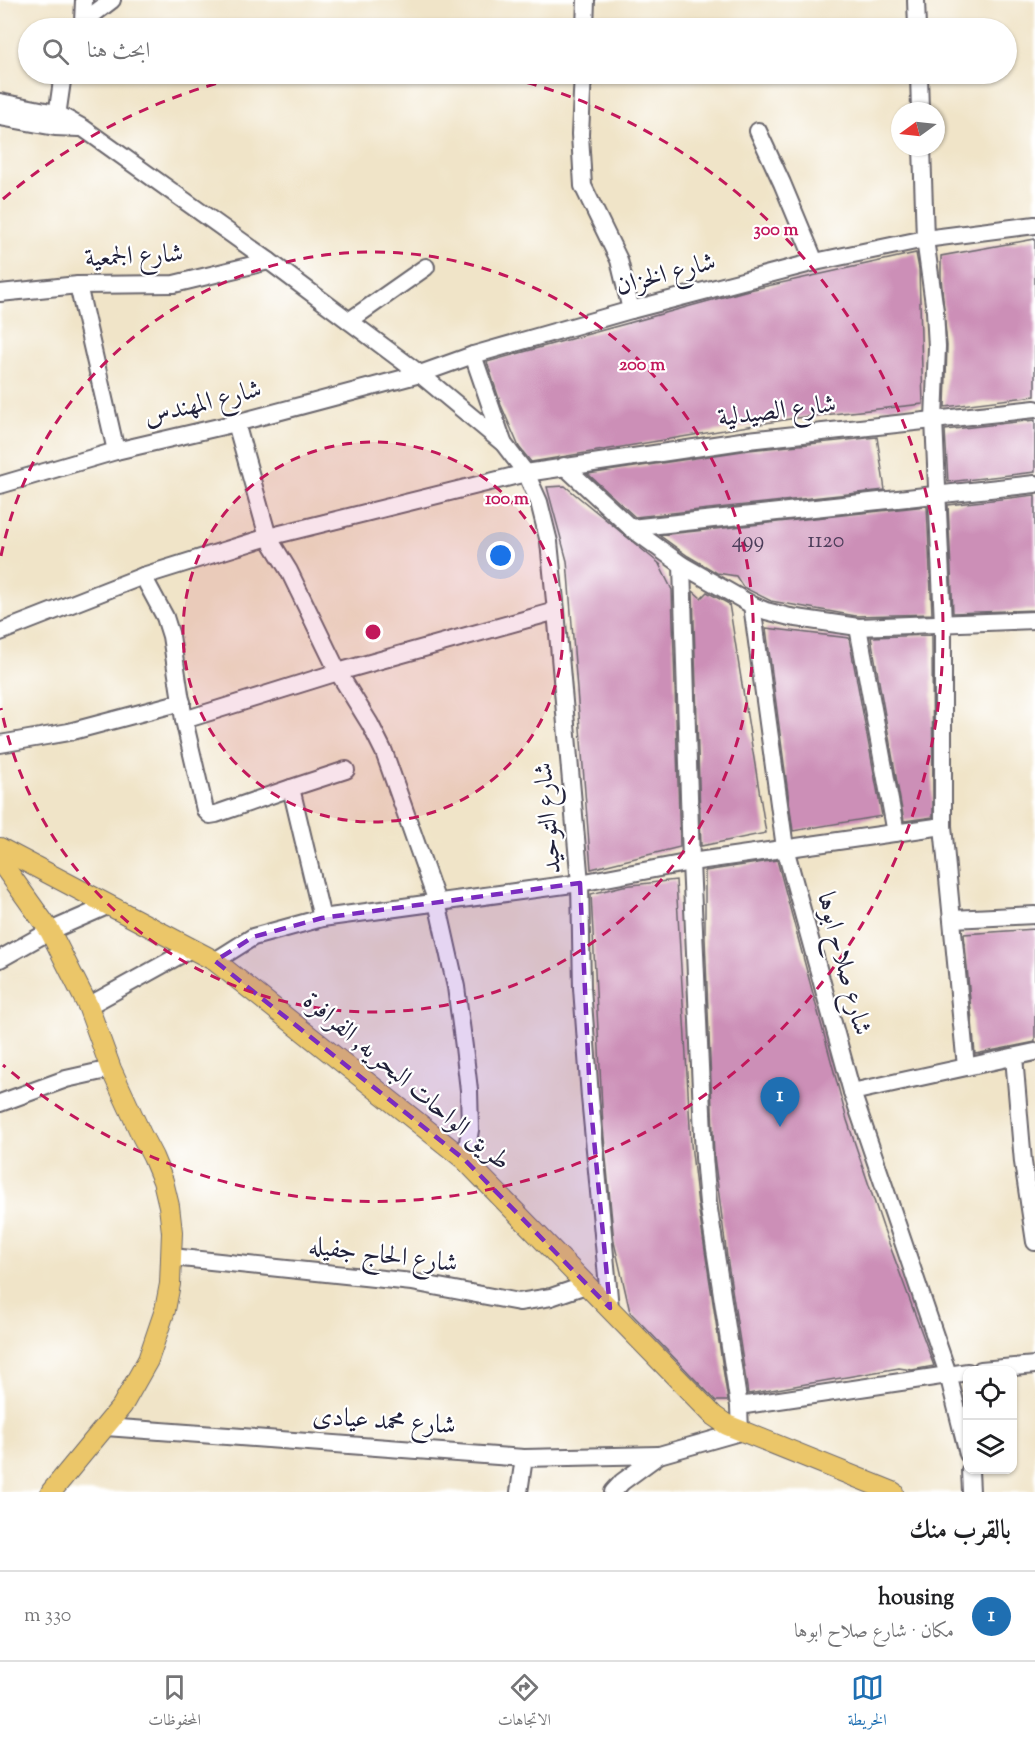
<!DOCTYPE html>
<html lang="ar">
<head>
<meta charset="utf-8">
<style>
	:root { --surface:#fff; --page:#f2f2f2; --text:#202124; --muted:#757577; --line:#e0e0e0; --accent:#1f6fb2 }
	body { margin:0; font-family:"Sorts Mill Goudy",Amiri,serif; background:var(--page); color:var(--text); direction:rtl }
	.controls { position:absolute; right:18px; bottom:18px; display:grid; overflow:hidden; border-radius:12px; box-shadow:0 2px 4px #0004 }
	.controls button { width:54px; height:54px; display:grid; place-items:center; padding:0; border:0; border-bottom:2px solid var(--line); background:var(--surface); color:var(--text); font:30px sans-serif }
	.compass { position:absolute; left:891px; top:102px; width:54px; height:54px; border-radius:50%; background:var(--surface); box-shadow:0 2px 4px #0004; rotate:255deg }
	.you { position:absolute; left:501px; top:556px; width:21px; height:21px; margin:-15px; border:4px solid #fff; border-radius:50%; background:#1a73e8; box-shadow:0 0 0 9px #1a73e833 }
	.badge { display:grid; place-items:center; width:39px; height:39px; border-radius:50%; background:var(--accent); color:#fff; font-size:20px; font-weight:700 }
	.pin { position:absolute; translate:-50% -50px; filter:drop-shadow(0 2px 3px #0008) }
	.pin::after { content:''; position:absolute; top:32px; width:21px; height:18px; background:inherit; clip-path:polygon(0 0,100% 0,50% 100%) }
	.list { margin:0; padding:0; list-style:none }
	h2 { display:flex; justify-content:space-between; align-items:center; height:78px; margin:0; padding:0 24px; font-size:26px }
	h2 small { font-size:20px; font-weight:400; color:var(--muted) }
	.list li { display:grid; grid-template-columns:39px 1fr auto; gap:18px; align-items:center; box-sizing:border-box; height:90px; padding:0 24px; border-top:2px solid var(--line) }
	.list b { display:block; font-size:22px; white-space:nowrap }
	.list p { margin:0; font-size:20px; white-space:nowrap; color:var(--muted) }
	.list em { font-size:20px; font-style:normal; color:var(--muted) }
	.icon { flex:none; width:33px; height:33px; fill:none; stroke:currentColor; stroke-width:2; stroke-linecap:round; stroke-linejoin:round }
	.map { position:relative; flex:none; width:1035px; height:1492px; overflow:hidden; direction:ltr }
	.search { position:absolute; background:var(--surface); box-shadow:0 2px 4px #0004; left:18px; right:18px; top:18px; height:66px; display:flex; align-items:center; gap:15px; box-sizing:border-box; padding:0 21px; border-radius:33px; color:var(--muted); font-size:22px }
	.sheet { height:168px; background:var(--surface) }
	nav { display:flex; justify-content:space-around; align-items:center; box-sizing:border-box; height:84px; border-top:2px solid var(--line); background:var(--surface); font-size:16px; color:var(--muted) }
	nav a { display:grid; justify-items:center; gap:3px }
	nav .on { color:var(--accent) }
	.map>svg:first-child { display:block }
	.building { fill:#cc8fb7 }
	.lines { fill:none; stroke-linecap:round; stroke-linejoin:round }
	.minor-casing { stroke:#6a666c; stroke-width:20 }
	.major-casing { stroke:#6a666c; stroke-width:22 }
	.minor { stroke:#fff; stroke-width:16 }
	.major { stroke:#ebc669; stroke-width:20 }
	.marked { fill:#7b2cbf; fill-opacity:0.2; stroke:#7b2cbf; stroke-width:4.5; stroke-dasharray:12 8; stroke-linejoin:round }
	.ring { fill:none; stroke:#c2185b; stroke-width:3; stroke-dasharray:10 8 }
	.labels { text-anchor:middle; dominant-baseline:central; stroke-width:4.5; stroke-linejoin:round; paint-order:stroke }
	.number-label { font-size:22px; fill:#4c3d5a }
	.street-label { font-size:26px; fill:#22223b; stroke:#fff }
	.centre { fill:#c2185b; stroke:#fff; stroke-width:3 }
	.ring-label { font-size:18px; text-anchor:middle; font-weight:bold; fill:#c2185b; stroke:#fff; stroke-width:4.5; stroke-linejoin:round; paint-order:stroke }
</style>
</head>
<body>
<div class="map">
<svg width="1035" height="1492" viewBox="0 0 1035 1492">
	<rect width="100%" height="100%" fill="#fff"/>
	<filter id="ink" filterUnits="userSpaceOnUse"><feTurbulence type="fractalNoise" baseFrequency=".0167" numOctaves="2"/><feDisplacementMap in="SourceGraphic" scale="12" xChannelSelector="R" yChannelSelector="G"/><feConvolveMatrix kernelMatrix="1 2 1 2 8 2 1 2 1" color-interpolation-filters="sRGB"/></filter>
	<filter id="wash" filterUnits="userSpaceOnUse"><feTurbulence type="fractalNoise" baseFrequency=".008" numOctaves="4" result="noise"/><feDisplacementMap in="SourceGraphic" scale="24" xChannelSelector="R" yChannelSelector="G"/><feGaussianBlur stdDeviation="1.35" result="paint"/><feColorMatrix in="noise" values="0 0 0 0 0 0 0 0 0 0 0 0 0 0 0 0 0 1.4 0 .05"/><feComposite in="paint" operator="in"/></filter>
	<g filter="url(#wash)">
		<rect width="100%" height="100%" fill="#f0e4c8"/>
		<g id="blocks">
			<g class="building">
				<path d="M1035 239V396L945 407 947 346 941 277V256Z"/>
				<path d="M916 253 919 269 923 404 796 418 531 462 519 447 501 405 487 362 745 291Z"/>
				<path d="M1035 420V472L948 482 945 430Z"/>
				<path d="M877 437 885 490 635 517 588 474 749 450Z"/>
				<path d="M565 486 661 565 659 564 672 590 680 847 591 869 567 561 547 487Z"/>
				<path d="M1035 495V610L953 613 948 505Z"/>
				<path d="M927 506 932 614 856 616 771 601 743 587 736 576 717 573 688 556 659 535Z"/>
				<path d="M693 591 701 598 707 592 729 604 766 833 701 846Z"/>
				<path d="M766 628 849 638 882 816 793 831Z"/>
				<path d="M932 635 933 817 904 821 871 637Z"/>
				<path d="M777 860 847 1120 883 1227 934 1366 912 1370 899 1368 748 1394 727 1257 714 1156 705 938V871Z"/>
				<path d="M676 880 691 1144 698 1205 728 1401H716L630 1312 614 1242 603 1127 591 894 623 886Z"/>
				<path d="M1035 929V1042L975 1054 964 934Z"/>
			</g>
		</g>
	</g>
	<g filter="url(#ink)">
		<use href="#blocks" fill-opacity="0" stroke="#6a666c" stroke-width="1.5"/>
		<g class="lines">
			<g class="minor-casing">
				<g id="minor">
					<path d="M916 0 917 28"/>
					<path d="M83 22 112 0"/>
					<path d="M80 28 83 22 84 0"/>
					<path d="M585 28 586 0"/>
					<path d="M583 74 580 134 583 186 619 260 631 310"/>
					<path d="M919 74 920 111"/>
					<path d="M0 102 56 113 83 128 269 261 420 374 503 443 526 473 539 502 549 542 556 611 580 883 582 988 590 1097 610 1308"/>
					<path d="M0 117 55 127 79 128"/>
					<path d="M56 123 63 74"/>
					<path d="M758 131 782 183 815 262"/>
					<path d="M922 147 925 239 935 311 937 347 934 419 943 624V826L966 1067"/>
					<path d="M78 285 116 451"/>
					<path d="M0 293 78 285 174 284 269 261"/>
					<path d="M349 321 426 267"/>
					<path d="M473 355 503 442"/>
					<path d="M236 423 268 537 289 571 338 672 370 724 384 752 437 902 456 987 464 1047 469 1090 470 1130 465 1160"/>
					<path d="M564 466 631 528 682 565 752 605 766 611 790 617 858 627 1035 620"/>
					<path d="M0 485 116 451 236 423 420 374 473 355 631 310 815 262 925 239 1035 225"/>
					<path d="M631 528 1035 484"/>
					<path d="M682 565 691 862 704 1157 708 1203 739 1406"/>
					<path d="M143 576 165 617 171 636 184 720 205 810 210 815 216 814 291 788 322 918"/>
					<path d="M752 605 785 848 852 1092"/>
					<path d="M858 627 896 833"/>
					<path d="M0 632 143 576 268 537 526 473 748 440 1035 409"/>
					<path d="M184 720 338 672 556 611"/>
					<path d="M0 744 69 732 182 702"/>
					<path d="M291 788 346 770"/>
					<path d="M952 919 1035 915"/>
					<path d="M0 959 50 931 107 906"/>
					<path d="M215 961 253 937 322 918 580 883 691 862 943 826"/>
					<path d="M88 1006 191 949"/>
					<path d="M1014 1057 1023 1162 1035 1242"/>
					<path d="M0 1103 66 1079 111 1069"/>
					<path d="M172 1257 412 1282 519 1302 551 1297 586 1285"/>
					<path d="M981 1370 1035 1365"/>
					<path d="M106 1427 524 1458 659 1455"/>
					<path d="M968 1454 948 1374 852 1092 1035 1052"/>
					<path d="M970 1470 971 1492"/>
					<path d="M519 1492 524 1458"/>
					<path d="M613 1492 622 1482 659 1455 740 1432 739 1406 968 1372"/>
				</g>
			</g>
			<g class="major-casing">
				<g id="major">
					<path d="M0 848 215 961 465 1160 714 1416 727 1425 893 1492"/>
					<path d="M0 861 50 931 88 1006 111 1069 141 1134 153 1157 163 1181 169 1206 172 1232 170 1284 165 1310 148 1360 122 1406 51 1492"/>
				</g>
			</g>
			<use href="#minor" class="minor"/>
			<use href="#major" class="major"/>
		</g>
	</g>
	<path class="marked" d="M580 883 590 1097 610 1308 465 1160 215 961 253 937 322 918Z"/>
	<circle cx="373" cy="632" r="190" fill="#c2185b" fill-opacity=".12"/>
	<g class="ring">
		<circle cx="373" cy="632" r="190"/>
		<path d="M1 556A380 380 0 1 1 1 708"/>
		<path d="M3 199A570 570 0 0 1 254 74M492 74A570 570 0 1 1 3 1065"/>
	</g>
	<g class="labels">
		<g class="number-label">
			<text x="748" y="542">499</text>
			<text x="826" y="542">1120</text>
		</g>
		<g class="street-label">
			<text transform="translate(134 257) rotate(-3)">شارع الجمعية</text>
			<text transform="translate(666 275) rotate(-15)">شارع الخزان</text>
			<text transform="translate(203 404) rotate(-14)">شارع المهندس</text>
			<text transform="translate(777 412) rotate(-7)">شارع الصيدلية</text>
			<text transform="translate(549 818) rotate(-95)">شارع التوحيد</text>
			<text transform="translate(843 964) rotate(75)">شارع صلاح ابوها</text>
			<text transform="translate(406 1082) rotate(40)">طريق الواحات البحريه, الفرافرة</text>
			<text transform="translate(383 1256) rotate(7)">شارع الحاج جفيله</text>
			<text transform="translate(384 1422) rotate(4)">شارع محمد عيادى</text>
		</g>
	</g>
	<circle cx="373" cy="632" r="9" class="centre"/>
	<g class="ring-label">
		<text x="776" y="235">300 m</text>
		<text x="642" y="370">200 m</text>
		<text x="507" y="504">100 m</text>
	</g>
</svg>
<div class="controls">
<button><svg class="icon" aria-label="locate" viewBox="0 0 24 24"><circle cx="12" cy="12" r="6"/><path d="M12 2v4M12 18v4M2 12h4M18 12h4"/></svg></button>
<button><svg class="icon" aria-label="layers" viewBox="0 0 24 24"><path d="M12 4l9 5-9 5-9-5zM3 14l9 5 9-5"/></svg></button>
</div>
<svg class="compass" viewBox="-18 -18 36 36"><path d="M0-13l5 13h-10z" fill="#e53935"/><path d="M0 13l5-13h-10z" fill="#757577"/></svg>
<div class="you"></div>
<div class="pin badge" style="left:780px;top:1127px">1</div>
<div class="search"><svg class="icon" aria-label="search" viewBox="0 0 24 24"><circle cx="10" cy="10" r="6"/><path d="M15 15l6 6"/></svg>ابحث هنا</div>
</div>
<section class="sheet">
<h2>بالقرب منك<small></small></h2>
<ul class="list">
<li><span class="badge">1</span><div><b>housing</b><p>مكان · شارع صلاح ابوها</p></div><em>330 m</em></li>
</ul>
</section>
<nav>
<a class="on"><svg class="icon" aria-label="map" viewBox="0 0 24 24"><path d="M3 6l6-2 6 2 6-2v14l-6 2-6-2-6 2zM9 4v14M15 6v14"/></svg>الخريطة</a>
<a><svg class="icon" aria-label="directions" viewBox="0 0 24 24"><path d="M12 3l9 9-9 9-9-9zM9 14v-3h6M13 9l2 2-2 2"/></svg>الاتجاهات</a>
<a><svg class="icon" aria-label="saved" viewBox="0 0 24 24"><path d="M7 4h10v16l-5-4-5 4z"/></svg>المحفوظات</a>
</nav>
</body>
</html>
